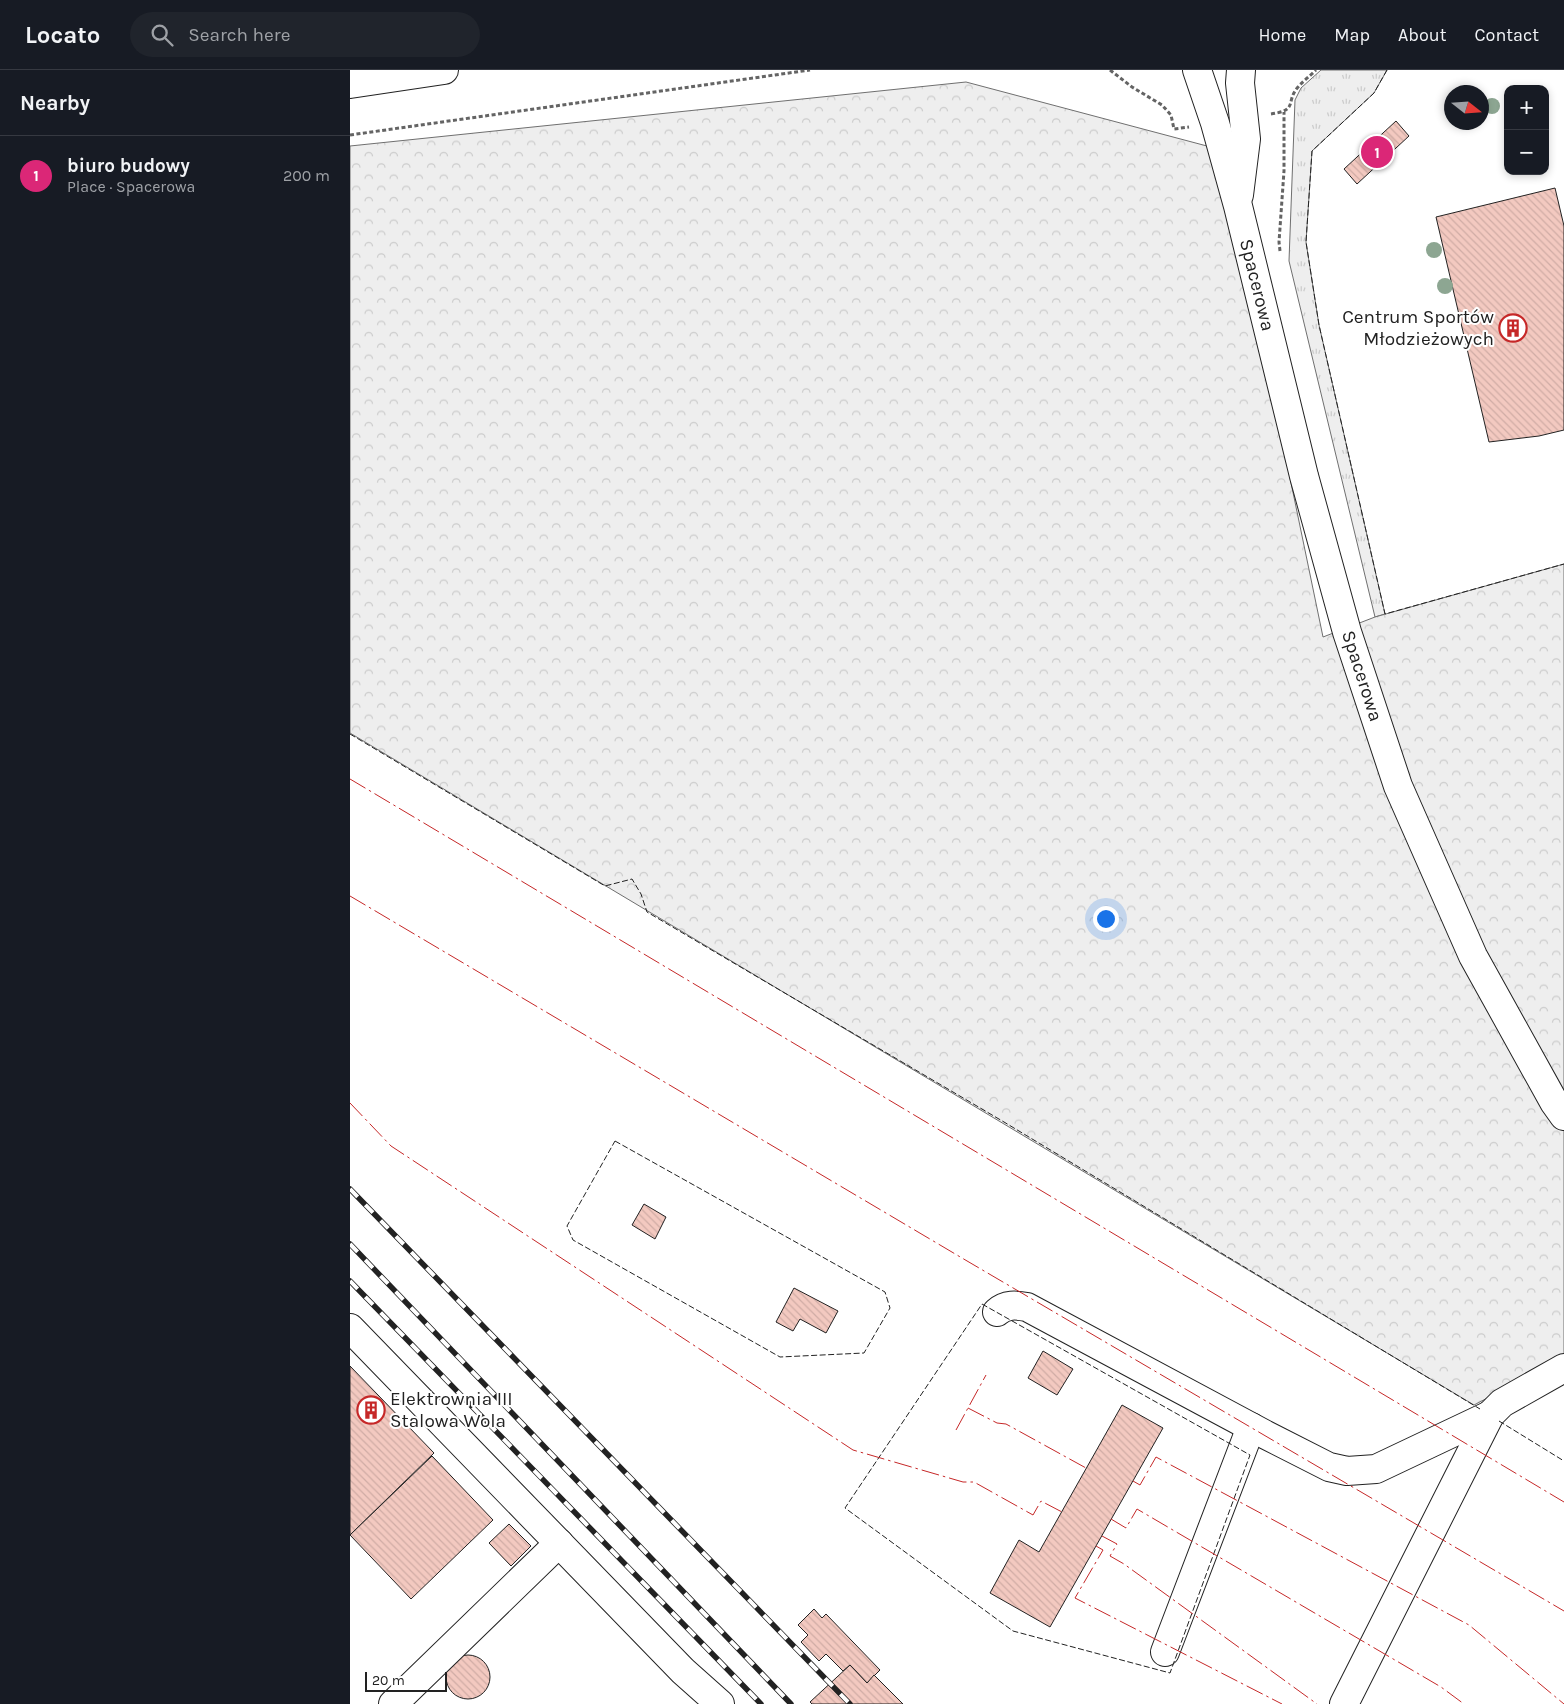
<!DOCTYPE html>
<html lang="en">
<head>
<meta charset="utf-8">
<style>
	:root { --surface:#171b24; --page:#20242c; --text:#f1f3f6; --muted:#9ea1a6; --line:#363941; --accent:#db2777 }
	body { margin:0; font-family:Karla,sans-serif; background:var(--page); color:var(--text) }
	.controls { position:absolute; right:15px; top:15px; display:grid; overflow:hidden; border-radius:10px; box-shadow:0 2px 8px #0003 }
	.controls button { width:45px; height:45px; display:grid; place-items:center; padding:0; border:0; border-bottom:1px solid var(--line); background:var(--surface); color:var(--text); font:25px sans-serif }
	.compass { position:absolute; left:1094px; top:15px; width:45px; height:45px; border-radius:50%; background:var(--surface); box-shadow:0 2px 8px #0003; rotate:107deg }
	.scale { position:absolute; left:15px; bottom:12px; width:82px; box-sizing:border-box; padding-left:5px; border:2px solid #222; border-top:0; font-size:14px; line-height:18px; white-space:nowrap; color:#222; -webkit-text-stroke:4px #fff; paint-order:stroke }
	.you { position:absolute; left:755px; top:848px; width:18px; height:18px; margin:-12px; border:4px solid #fff; border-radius:50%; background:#1a73e8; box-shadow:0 0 0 8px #1a73e833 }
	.badge { display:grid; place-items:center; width:32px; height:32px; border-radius:50%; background:var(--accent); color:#fff; font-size:16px; font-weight:700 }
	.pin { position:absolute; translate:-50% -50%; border:2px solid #fff; box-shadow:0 1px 5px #0006 }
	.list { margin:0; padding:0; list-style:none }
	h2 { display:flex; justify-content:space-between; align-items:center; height:65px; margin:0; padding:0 20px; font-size:21px }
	h2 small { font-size:16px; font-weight:400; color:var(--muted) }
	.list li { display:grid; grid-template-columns:32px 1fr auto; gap:15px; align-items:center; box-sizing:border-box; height:80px; padding:0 20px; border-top:1px solid var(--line) }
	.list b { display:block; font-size:19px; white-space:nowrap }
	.list p { margin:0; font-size:16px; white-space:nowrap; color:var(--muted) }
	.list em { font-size:16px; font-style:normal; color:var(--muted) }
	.icon { flex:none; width:28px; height:28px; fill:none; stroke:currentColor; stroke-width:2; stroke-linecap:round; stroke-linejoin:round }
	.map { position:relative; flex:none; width:1214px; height:1634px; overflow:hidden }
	header { display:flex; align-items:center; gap:30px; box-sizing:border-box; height:70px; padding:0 25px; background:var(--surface); border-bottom:1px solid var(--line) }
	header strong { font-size:24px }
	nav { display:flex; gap:28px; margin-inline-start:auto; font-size:18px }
	.search { width:350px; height:45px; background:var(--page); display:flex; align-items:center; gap:12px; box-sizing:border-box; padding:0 18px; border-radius:28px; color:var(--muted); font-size:19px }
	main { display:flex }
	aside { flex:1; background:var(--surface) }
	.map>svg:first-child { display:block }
	.grass { fill:url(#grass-tufts); stroke:#6f6f6f }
	.forest { fill:url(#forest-crowns); stroke:#6f6f6f }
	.building { fill:url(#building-back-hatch); stroke:#222 }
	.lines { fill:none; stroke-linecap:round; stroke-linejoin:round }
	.minor-casing { stroke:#222; stroke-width:30 }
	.major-casing { stroke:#222; stroke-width:30 }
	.path { stroke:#646464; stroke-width:3; stroke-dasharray:4 2.5; stroke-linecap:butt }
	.minor { stroke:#fff; stroke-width:28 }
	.major { stroke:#fff; stroke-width:28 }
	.rail-casing { stroke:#222; stroke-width:5.5 }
	.rail { stroke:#fff; stroke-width:4; stroke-dasharray:11; stroke-linecap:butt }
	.fence { stroke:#222; stroke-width:1; stroke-dasharray:6 2.5; stroke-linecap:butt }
	.power { stroke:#c62828; stroke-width:1; stroke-dasharray:18 4 2.5 4; stroke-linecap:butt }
	.tree { fill:#8da692 }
	.labels { text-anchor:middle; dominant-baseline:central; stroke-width:4; stroke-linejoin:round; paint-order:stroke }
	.street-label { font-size:19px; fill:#222; stroke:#fff }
	.poi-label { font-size:19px; fill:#222; stroke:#fff; text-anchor:end }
</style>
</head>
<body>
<header>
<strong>Locato</strong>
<div class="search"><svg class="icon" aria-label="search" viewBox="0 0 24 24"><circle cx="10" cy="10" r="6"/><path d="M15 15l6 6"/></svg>Search here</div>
<nav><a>Home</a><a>Map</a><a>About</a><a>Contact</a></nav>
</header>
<main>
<aside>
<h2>Nearby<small></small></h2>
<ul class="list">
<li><span class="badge">1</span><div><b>biuro budowy</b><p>Place · Spacerowa</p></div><em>200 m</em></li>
</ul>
</aside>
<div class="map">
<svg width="1214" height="1634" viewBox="0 0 1214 1634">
	<defs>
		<pattern id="grass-tufts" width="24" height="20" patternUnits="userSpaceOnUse" patternTransform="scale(1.25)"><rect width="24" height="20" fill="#eee"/><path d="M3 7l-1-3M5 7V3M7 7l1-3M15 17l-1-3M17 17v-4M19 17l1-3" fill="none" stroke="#ccc"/></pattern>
		<pattern id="forest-crowns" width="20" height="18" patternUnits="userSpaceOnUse" patternTransform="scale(1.25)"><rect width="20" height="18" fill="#eee"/><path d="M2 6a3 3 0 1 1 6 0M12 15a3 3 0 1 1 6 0" fill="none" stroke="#ccc"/></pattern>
		<pattern id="building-back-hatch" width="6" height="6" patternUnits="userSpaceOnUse" patternTransform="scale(1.25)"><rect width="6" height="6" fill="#f3c9c0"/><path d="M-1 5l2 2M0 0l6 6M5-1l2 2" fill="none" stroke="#d0aca5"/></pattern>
	</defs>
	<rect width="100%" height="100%" fill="#fff"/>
	<path class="grass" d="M971 0H1037L1024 23 962 81 956 172 969 255 1035 544 1025 547 939 191 945 30 951 18Z"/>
	<path class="forest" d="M616 12 872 80 973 567 1025 547 1214 494V1288L1124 1335 0 663V76Z"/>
	<g class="building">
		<path d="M1046 51 1059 66 1007 114 994 99Z"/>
		<path d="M1205 118 1214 156V360L1189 366 1139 372 1086 147Z"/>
		<path d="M294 1134 316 1147 305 1169 282 1155Z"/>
		<path d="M444 1218 488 1241 476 1263 450 1249 443 1261 426 1252Z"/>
		<path d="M693 1281 723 1299 707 1325 678 1308Z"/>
		<path d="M0 1296 84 1383 0 1465Z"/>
		<path d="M772 1335 813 1358 700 1557 640 1523 669 1470 689 1482Z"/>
		<path d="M82 1386 143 1450 61 1529 0 1465Z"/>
		<path d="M159 1454 181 1476 161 1496 139 1473Z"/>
		<path d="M464 1539 472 1548 476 1544 530 1600 517 1613 500 1595 493 1601 476 1584 469 1591 451 1572 458 1565 448 1555Z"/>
		<circle cx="118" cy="1607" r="22"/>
		<path d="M500 1595 517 1613 524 1605 553 1634H462L460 1632Z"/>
	</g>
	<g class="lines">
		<g class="minor-casing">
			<g id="minor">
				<path d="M847 0 865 53 888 136 954 406 997 562 1048 716 1123 886 1204 1032 1214 1046"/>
				<path d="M889 125 896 69 890 13 891 0"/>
				<path d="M647 1242C656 1234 666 1235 677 1237L916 1365 979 1397 997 1401 1026 1399 1140 1345"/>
				<path d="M0 1258 333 1601 370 1634"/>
				<path d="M815 1582 901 1357"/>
				<path d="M43 1634 209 1473"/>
				<path d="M994 1634 1140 1345 1152 1333 1214 1298"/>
			</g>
		</g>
		<g class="major-casing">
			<path id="major" d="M0 14 94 0"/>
		</g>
		<g class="path">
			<path d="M760 0 782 17 812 35 821 45 824 59 839 57"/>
			<path d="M921 44C949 40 935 32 948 17 953 11 960 6 966 0"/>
			<path d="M0 65 460 0"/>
			<path d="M930 181 929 172 934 101V42"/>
		</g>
		<use href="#minor" class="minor"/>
		<use href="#major" class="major"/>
		<g class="rail-casing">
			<g id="rail">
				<path d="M0 1119 500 1634"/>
				<path d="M0 1174 441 1634"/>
				<path d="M0 1211 411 1634"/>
			</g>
		</g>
		<use href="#rail" class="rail"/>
		<g class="fence">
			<path d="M1037 0 1024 23 962 81 956 172 969 255 1035 544 1214 494"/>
			<path d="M0 664 255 816 282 809 291 824 297 842 654 1052 1130 1339"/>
			<path d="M265 1071 535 1222 540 1238 514 1283 430 1287 223 1170 217 1156Z"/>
			<path d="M632 1234 900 1385 820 1603 663 1561 495 1438Z"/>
			<path d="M1149 1351 1214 1391"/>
		</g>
		<g class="power">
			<path d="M0 709 1214 1432"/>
			<path d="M0 826 612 1188 1214 1541"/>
			<path d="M0 1033 41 1076 503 1380 613 1412H624L683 1445 691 1431 712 1442"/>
			<path d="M618 1338 647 1353 656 1354 736 1398"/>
			<path d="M606 1360 636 1305"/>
			<path d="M783 1411 790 1415 806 1387 1119 1555 1214 1634"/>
			<path d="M761 1449 776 1458 787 1439 1091 1617 1114 1634"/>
			<path d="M752 1466 767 1474 760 1486 774 1494 967 1634"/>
			<path d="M746 1476 753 1480 725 1528 932 1634"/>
		</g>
	</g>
	<g class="tree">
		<circle cx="1142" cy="36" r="8"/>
		<circle cx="1084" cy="180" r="8"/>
		<circle cx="1095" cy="216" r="8"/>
	</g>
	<defs>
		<g id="building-ring" transform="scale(1.4375)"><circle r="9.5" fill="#fff" stroke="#c62828" stroke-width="1.5"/><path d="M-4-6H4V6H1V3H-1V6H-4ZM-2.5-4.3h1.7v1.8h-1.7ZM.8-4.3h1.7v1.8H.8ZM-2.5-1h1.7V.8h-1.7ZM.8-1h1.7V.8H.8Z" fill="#c62828"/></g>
	</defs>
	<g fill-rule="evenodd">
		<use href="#building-ring" x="1163" y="258"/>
		<use href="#building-ring" x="21" y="1340"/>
	</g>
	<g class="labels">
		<g class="street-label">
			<text transform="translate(907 215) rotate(76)">Spacerowa</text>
			<text transform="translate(1012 606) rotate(72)">Spacerowa</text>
		</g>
		<g class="poi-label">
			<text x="1144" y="247">Centrum Sportów<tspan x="1144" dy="22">Młodzieżowych</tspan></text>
			<text x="40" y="1329" text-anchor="start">Elektrownia III<tspan x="40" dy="22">Stalowa Wola</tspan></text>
		</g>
	</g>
</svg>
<div class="controls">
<button>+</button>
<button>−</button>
</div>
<svg class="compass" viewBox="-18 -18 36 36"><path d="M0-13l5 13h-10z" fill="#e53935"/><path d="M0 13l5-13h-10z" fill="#9ea1a6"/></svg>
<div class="scale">20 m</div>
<div class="you"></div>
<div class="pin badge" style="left:1027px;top:82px">1</div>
</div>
</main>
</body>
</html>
